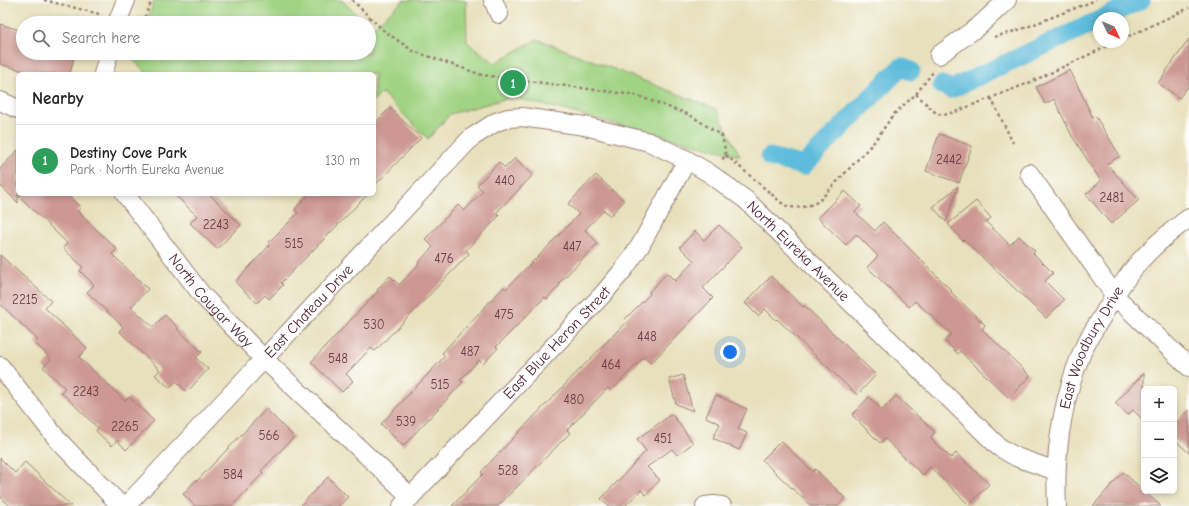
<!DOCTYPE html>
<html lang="en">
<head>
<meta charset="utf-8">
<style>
	:root { --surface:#fff; --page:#f6f6f6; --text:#222; --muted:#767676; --line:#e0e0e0; --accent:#1a73e8 }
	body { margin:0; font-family:"Comic Neue",sans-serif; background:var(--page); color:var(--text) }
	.controls { position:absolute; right:12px; bottom:12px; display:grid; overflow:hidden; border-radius:6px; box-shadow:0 2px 6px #0003 }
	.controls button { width:36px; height:36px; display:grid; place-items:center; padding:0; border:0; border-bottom:1px solid var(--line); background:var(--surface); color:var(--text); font:20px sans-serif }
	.compass { position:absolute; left:1093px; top:12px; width:36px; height:36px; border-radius:50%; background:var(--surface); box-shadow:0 2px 6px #0003; rotate:134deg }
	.you { position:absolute; left:730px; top:352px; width:14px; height:14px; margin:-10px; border:3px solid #fff; border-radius:50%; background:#1a73e8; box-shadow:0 0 0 6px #1a73e833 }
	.badge { display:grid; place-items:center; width:26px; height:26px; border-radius:50%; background:var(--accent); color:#fff; font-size:13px; font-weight:700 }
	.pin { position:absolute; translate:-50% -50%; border:2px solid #fff; box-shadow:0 1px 4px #0006 }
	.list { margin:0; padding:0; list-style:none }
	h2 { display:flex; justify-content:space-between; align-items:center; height:52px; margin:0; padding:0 16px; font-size:17px }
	h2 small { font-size:13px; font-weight:400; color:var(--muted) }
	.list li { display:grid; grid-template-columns:26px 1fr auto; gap:12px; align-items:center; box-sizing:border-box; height:72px; padding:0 16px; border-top:1px solid var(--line) }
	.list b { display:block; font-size:15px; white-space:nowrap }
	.list p { margin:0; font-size:13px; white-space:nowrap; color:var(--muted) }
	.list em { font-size:13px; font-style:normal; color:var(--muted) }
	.icon { flex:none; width:22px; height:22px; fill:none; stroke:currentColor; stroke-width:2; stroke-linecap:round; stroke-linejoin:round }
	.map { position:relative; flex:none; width:1189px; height:506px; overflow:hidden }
	.search { position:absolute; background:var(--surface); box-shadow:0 2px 6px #0003; left:16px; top:16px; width:360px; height:44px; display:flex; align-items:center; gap:10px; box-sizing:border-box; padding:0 14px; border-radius:22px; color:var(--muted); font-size:15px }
	.panel { position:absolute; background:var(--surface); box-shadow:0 2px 6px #0003; left:16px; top:72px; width:360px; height:124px; border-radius:6px }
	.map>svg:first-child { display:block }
	.green { fill:#a0d383; stroke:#757957 }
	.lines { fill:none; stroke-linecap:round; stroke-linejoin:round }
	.canal { stroke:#5dbbdb; stroke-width:19 }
	.building { fill:#cd9893 }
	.minor-casing { stroke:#988074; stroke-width:20 }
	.path { stroke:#988074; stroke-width:2.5; stroke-dasharray:3 3; stroke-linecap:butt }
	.minor { stroke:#fff; stroke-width:18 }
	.labels { text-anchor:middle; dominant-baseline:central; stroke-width:3; stroke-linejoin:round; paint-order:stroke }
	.number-label { font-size:13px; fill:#6b3d45 }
	.street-label { font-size:15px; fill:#4a1f2b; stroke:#fdfcf7 }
</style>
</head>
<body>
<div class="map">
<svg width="1189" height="506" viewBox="0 0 1189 506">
	<rect width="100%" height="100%" fill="#fdfcf7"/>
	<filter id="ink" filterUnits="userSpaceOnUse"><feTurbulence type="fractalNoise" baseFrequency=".025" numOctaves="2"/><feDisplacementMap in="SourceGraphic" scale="8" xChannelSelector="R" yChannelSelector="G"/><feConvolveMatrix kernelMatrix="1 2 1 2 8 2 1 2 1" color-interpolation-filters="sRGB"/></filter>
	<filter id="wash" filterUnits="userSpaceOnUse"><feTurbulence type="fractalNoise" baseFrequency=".012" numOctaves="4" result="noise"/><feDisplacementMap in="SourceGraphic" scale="16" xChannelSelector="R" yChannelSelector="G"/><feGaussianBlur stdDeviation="0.9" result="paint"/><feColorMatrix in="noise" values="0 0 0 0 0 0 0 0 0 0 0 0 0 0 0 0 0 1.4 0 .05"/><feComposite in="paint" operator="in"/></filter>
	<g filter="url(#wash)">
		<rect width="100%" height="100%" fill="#e7e0bc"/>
		<g class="green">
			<path d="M155 0H342L365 23H146Z"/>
			<path d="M404 0H466L467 42 495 63 537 39 716 109 740 156 512 97 450 114 428 139 382 93 374 101V74H148L132 59 134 53H369V27L371 29Z"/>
		</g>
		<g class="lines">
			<g class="canal">
				<path d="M1103 18 1141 0"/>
				<path d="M942 85 951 89 1099 20"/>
				<path d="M770 157 803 166 901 67 911 71"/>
			</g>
		</g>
		<g id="blocks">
			<g class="building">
				<path d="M0 24 23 31V53H75L70 74H34L0 64Z"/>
				<path d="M1189 39V85L1179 98 1158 83Z"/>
				<path d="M1070 70 1093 118 1096 117 1120 156 1107 164 1139 200 1111 224 1086 194 1101 181 1072 136 1054 99 1045 104 1036 87Z"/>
				<path d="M390 108 421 138 374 186V124Z"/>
				<path d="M939 134 972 146 959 183 926 171Z"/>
				<path d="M18 150V194H67L81 208 77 211 117 249 112 254 148 289 131 307 153 327 165 315 178 328 177 329 202 352 196 358 208 369 187 392 176 381 170 388 155 375 160 370 119 331 123 327 87 292 94 285 80 271 83 267 63 248 67 243 18 195V203L0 185V169Z"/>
				<path d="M515 158 533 175 496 213 499 216 466 250 469 254 375 351 371 348 346 374 353 381 342 392 311 362 378 291 377 290 390 276 399 285 419 264 418 263 433 247 425 239 458 205 464 211 483 191 477 185 499 162 505 168Z"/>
				<path d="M596 175 624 201 610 216 604 210 585 230 598 243 559 283 560 285 547 299 545 297 496 347 498 348 483 364 479 360 460 380 463 382 403 446 381 424 445 356 442 353 477 315 504 287 506 289 534 260H535L579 214 568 204Z"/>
				<path d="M958 186 946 222 933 207Z"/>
				<path d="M845 191 861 206 855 212 875 231 883 222 952 291 951 292 985 325 982 329 1030 376 1009 398 960 351 958 354 945 341 951 334 930 314H929L915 301 909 307 867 267 878 256 856 234 846 245 818 218Z"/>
				<path d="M174 194H209L241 225 217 249 190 223 197 216Z"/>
				<path d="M309 194H368L281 283 283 285 269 299 265 295 257 303 235 282 269 246 267 244 298 213 295 209Z"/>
				<path d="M976 201 991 218 986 222 1010 245 1019 236 1035 251 1033 253 1053 273 1045 281 1064 300 1046 318 964 240 963 241 948 224Z"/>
				<path d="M719 225 742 247 703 288 713 298 674 339 651 363 644 357 611 391 608 388 567 430 570 433 498 506H452L483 474 481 472 517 434 626 322 624 320 650 294 649 292 667 273 675 281 694 261 680 247 695 231 704 240Z"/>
				<path d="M0 255 51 301 45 308 87 348 79 357 125 401 129 397 154 421 126 450 117 440 112 446 96 431 98 428 61 392 65 388 43 367 51 359 35 343 38 340 0 304Z"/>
				<path d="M771 276 803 307 805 306 876 375 857 395 777 319 776 320 765 309 758 316 745 303Z"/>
				<path d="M1144 373V421L1133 410 1128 415 1115 403Z"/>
				<path d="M683 375 693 411 676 404 669 379Z"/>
				<path d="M716 395 747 409 738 429 747 433 739 450 713 438 720 424 706 417Z"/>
				<path d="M896 396 935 432 930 438 951 458 956 453 989 484 969 505 930 467 923 475 885 439 880 443 852 415 869 397 882 410Z"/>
				<path d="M266 409 294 437 261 471 263 473 232 506H195L183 494 196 480 197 481Z"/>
				<path d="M1189 409V453L1174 439V425Z"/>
				<path d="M672 414 693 443 677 455 672 449 647 467 660 480 646 495 641 490 625 506H608L601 499 646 451 637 439Z"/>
				<path d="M781 441 813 472 815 469 845 498 838 506H811L762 460Z"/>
				<path d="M0 458 15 473 25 462 71 506H10L0 496Z"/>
				<path d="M1123 472 1144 491 1161 506H1093Z"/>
				<path d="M328 477 348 497 339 506H300Z"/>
			</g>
		</g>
	</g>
	<g filter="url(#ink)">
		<use href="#blocks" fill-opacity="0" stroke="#988074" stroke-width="1"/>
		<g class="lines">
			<g class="minor-casing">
				<g id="minor">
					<path d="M493 0 499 14"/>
					<path d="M117 23 126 0"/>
					<path d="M939 55 979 26 1007 0"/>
					<path d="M103 74 109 53"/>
					<path d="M0 101 18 109"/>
					<path d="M1029 173 1115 296 1189 367"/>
					<path id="s1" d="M125 194 202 295 265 360 411 497"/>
					<path d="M0 366 58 440 121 506"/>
					<path id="s2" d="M126 506 471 138 496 122 508 118 522 117 585 126 649 142 687 160 709 173 746 200 999 447 1016 457 1056 471"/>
					<path id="s3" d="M402 506 604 293 624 269 640 246 687 160"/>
					<path d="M705 506 714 505 722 506"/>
					<path id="s4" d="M1057 506C1054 453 1062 401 1082 352 1087 339 1096 327 1103 315 1110 303 1117 290 1126 279 1141 256 1167 234 1189 218"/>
				</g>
			</g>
			<g class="path">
				<path d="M44 0 99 14"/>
				<path d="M352 0 383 30 413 51 482 75 635 95 690 115 722 136 726 155 722 160"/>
				<path d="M142 23 152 0"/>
				<path d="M994 37 1022 29 1096 0"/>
				<path d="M1123 39 1189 8"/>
				<path d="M916 94 936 113 943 115 955 112 1031 82 1116 42"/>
				<path d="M991 98 1013 143"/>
				<path d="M726 155 784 205C796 210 808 207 819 201L874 142 894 114 916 94 933 72"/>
			</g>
			<use href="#minor" class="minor"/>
		</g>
	</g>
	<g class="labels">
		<g class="number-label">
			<text x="949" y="159">2442</text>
			<text x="505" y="180">440</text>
			<text x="1112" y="197">2481</text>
			<text x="216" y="224">2243</text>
			<text x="294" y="243">515</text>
			<text x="572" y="246">447</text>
			<text x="444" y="258">476</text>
			<text x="25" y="299">2215</text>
			<text x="504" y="314">475</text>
			<text x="374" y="324">530</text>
			<text x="647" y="336">448</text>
			<text x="470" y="351">487</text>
			<text x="338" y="358">548</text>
			<text x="611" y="364">464</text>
			<text x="440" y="384">515</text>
			<text x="86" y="391">2243</text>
			<text x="574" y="399">480</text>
			<text x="406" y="421">539</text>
			<text x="125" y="426">2265</text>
			<text x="269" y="435">566</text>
			<text x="663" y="438">451</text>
			<text x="508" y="470">528</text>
			<text x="233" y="474">584</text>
		</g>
		<g class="street-label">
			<text stroke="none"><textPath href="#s2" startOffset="877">North Eureka Avenue</textPath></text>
			<text stroke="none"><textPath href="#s1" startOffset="137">North Cougar Way</textPath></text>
			<text stroke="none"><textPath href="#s2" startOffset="267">East Chateau Drive</textPath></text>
			<text stroke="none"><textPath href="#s3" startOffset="225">East Blue Heron Street</textPath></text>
			<text stroke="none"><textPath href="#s4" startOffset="165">East Woodbury Drive</textPath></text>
		</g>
	</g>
</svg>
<div class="controls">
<button>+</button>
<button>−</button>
<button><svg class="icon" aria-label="layers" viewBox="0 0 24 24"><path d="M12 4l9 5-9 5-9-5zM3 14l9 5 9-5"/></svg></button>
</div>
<svg class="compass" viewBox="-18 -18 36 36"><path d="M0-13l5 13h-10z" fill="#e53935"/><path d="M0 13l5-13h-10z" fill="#767676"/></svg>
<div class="you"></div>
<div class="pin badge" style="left:513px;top:83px;background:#2e9e5b">1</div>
<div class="search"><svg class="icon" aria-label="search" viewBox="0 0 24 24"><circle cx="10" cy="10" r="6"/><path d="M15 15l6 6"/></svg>Search here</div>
<section class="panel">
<h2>Nearby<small></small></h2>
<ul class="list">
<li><span class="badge" style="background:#2e9e5b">1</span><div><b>Destiny Cove Park</b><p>Park · North Eureka Avenue</p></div><em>130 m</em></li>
</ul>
</section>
</div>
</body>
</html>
